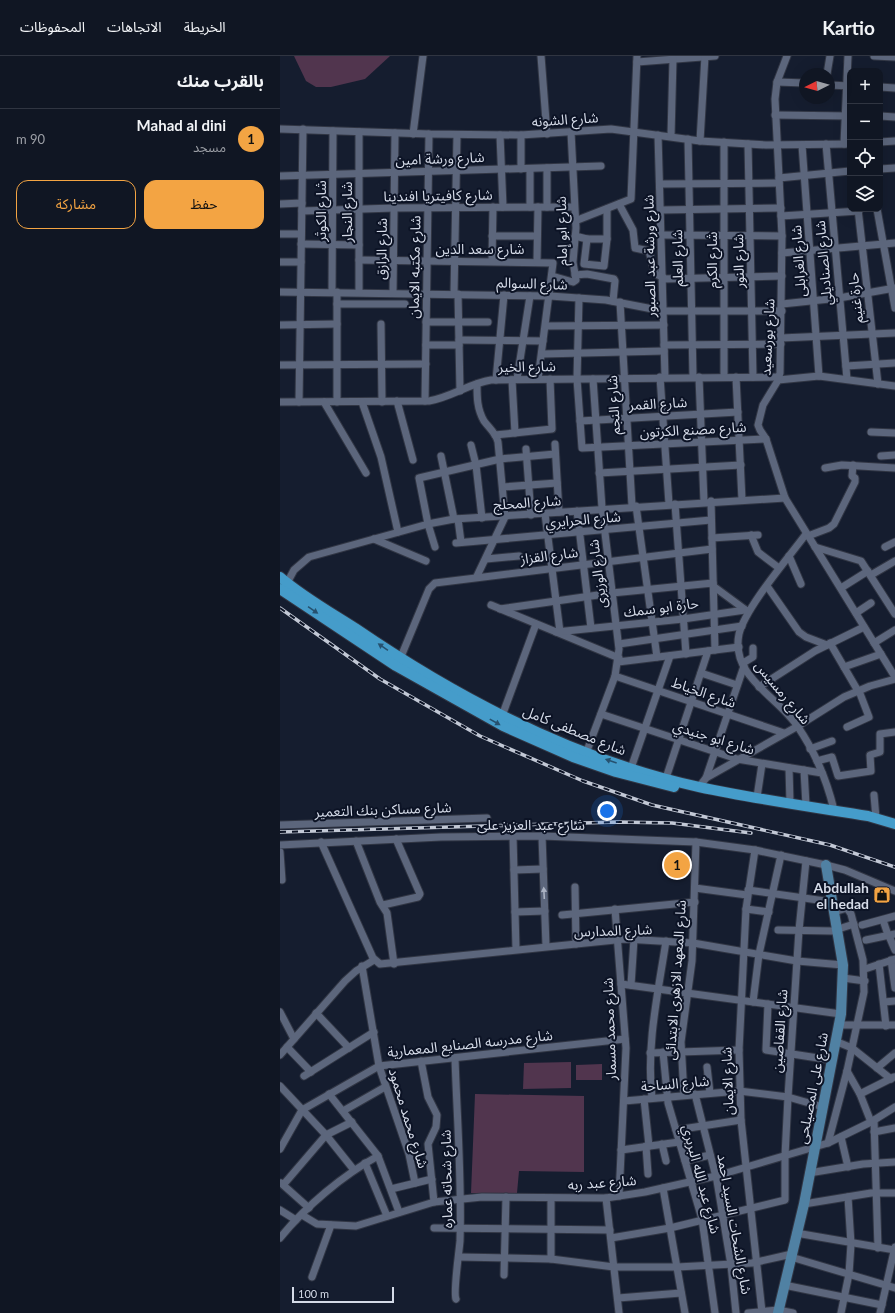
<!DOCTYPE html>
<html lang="ar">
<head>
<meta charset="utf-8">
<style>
	:root { --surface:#101623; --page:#1e2330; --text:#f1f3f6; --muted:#9c9fa6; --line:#303541; --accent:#f3a443 }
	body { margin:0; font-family:Lato,"Noto Sans Arabic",sans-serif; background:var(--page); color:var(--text); direction:rtl }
	.controls { position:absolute; right:12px; top:12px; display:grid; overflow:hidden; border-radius:8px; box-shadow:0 4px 16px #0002 }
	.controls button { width:36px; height:36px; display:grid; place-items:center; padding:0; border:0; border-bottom:1px solid var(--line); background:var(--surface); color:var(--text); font:20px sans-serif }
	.compass { position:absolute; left:519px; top:12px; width:36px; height:36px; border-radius:50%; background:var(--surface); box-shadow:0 4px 16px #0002; rotate:265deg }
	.scale { position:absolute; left:12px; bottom:10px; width:102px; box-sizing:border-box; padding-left:4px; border:2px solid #d5dbe8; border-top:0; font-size:11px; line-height:14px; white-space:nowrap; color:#d5dbe8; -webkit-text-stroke:3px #0c1325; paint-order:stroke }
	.you { position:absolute; left:327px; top:755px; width:14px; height:14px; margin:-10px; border:3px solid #fff; border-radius:50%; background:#1a73e8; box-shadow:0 0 0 6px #1a73e833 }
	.badge { display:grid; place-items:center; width:26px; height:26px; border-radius:50%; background:var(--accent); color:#111; font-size:13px; font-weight:700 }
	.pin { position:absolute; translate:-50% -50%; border:2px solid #fff; box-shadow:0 1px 4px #0006 }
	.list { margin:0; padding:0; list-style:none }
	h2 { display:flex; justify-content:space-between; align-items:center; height:52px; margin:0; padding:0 16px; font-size:17px }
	h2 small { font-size:13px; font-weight:400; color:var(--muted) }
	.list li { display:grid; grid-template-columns:26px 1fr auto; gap:12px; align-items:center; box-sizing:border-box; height:60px; padding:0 16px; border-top:1px solid var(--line) }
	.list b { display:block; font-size:15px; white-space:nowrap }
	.list p { margin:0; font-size:13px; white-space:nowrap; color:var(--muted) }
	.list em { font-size:13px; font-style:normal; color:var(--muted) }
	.actions { display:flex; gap:8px; padding:12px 16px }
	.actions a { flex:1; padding:9px 0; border:1px solid var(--accent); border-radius:12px; text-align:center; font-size:14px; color:var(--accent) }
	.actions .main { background:var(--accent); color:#111 }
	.icon { flex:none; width:22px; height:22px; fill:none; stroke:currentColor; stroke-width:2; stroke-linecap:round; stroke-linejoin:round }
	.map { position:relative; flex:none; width:615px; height:1257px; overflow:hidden; direction:ltr }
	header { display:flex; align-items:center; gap:24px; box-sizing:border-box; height:56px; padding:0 20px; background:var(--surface); border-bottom:1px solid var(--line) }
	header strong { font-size:19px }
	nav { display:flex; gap:22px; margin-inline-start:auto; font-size:14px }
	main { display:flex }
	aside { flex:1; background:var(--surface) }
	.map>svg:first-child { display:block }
	.grass { fill:#51354e }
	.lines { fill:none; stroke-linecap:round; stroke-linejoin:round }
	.street-casing { stroke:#313644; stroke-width:9 }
	.secondary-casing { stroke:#313644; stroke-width:12 }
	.primary-casing { stroke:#313644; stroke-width:12 }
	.street { stroke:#5c667c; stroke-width:7 }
	.secondary { stroke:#5081a3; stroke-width:10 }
	.primary { stroke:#459cca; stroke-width:10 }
	.rail-casing { stroke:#c2c8d5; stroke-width:3.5 }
	.rail { stroke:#0c1325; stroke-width:2; stroke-dasharray:6; stroke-linecap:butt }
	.oneway { fill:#26516f }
	.oneway2 { fill:#abb2c2 }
	.labels { text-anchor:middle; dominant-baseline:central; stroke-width:4; stroke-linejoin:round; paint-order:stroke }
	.street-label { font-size:14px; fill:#d5dbe8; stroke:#0c1325 }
	.poi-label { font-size:14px; font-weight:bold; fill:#d5dbe8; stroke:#0c1325; text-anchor:end }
</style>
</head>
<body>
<header>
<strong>Kartio</strong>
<nav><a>الخريطة</a><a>الاتجاهات</a><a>المحفوظات</a></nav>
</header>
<main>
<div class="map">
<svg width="615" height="1257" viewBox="0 0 615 1257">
	<rect width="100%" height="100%" fill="#151d2f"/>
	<g class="grass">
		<path d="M14 0H110L85 23 51 31H36L26 25Z"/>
		<path d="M291 1006V1032L243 1033 244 1007Z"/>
		<path d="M322 1008V1024H296V1009Z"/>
		<path d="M195 1038 304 1040V1116L239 1115 237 1137H191Z"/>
	</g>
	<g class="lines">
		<g class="street-casing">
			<g id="street">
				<path d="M261 0 267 78"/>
				<path d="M507 0 497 26 495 43 502 180 500 317 497 326 483 349 478 369 480 374 486 383 505 442 615 621"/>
				<path d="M594 0 615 1"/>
				<path d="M357 6 435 0"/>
				<path d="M547 18 550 0"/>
				<path d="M497 26 525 27"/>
				<path d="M549 29 570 30"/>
				<path d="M600 31 615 32"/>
				<path d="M495 59 569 60"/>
				<path d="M600 60 615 61"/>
				<path d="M0 73 149 78 241 79 331 73 420 85 486 89 570 88"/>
				<path d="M133 78 143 0"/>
				<path d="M220 79 223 151"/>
				<path d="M241 79V113"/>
				<path d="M378 79 385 321"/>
				<path d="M391 80 393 3"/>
				<path d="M408 83 413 321"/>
				<path d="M420 85 425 0"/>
				<path d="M444 86V321"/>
				<path d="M600 86 615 85"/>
				<path d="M468 88 473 321"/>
				<path d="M546 88 567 323"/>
				<path d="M564 88 568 0"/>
				<path d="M522 89 539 320"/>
				<path d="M267 112V151"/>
				<path d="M250 113V151"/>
				<path d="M600 113 615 112"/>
				<path d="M0 120 321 110"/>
				<path d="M499 122 570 115"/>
				<path d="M380 128 499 127"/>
				<path d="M0 148 22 147"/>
				<path d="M339 148 353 174 355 192 369 195 375 218 383 221"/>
				<path d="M578 153 598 328"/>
				<path d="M597 153 615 252"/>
				<path d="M381 154 501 152"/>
				<path d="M22 155 114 152 294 151"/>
				<path d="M501 160 579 155"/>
				<path d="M295 165 351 143 357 0"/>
				<path d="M0 178H21"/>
				<path d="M382 179 502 180"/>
				<path d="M212 180H257"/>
				<path d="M295 180 307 183H327"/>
				<path d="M307 183 304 208 324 210 327 183V153"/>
				<path d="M21 188 79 189"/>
				<path d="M502 197 615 187"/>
				<path d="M79 204 273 207 258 323"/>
				<path d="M212 205 213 151"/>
				<path d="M0 206H21"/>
				<path d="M257 206 258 151"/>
				<path d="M295 219 307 218 334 223 335 225 333 245"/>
				<path d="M272 220 293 226 296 224 293 206 296 172 291 76"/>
				<path d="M383 223 502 220"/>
				<path d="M0 236 270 240 326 244 383 255H502"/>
				<path d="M52 236 53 75"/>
				<path d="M79 236V76"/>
				<path d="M113 237 115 77"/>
				<path d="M174 238 177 79"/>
				<path d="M178 238 180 335"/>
				<path d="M299 242 297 323 302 392 486 383"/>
				<path d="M340 246 352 450"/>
				<path d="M57 248H125"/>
				<path d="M502 248 559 242 615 232"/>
				<path d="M146 266H208"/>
				<path d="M101 268 102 346"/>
				<path d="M0 269 57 268"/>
				<path d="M266 270 384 269"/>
				<path d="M501 282 615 277"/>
				<path d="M179 284 263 285"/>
				<path d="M146 289H179"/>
				<path d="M384 289 501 288"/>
				<path d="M262 298 384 295"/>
				<path d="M0 309 146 308"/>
				<path d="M566 310 615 307"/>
				<path d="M380 321 389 448"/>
				<path d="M419 321 424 446"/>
				<path d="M456 321 462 444"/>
				<path d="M237 323 250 240"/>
				<path d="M216 324 224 239"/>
				<path d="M232 324 235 377"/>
				<path d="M498 324 539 320 615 330"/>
				<path d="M197 328C197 341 197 353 204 365 209 372 216 377 218 386L225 461 197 520"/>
				<path d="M117 345 133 404"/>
				<path d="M145 345 149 78"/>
				<path d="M0 346 149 345C172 341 190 327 211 324L499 321"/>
				<path d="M19 346 23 73"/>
				<path d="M44 346 86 417"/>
				<path d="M57 346V236"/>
				<path d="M82 346 101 401 118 476"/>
				<path d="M300 365 458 356"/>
				<path d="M591 376 615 377"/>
				<path d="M215 379 272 373 270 323"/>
				<path d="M275 388 279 456"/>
				<path d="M191 389 196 409 202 462"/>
				<path d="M246 393 251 459"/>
				<path d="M161 400 174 463"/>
				<path d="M601 400 615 399"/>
				<path d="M545 412 562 409 615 412"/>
				<path d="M319 417 461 409"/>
				<path d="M223 431 277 427"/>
				<path d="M431 445 435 594"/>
				<path d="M395 448 406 598"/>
				<path d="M356 450 377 601"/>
				<path d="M297 455 311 572"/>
				<path d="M265 458 280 576"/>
				<path d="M178 463 181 486"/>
				<path d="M526 478C509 501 465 552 459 578 450 621 499 641 518 671 535 696 547 725 554 754"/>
				<path d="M471 479 478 496 499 512"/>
				<path d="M528 480 549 472 554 468 575 426V422L572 420 573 409"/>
				<path d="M432 482 478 479"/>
				<path d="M94 483 146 505"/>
				<path d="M176 487 431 464"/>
				<path d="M155 491 148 468 139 422 220 403 275 398"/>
				<path d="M535 491 581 505 615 558"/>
				<path d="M605 491 615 486"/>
				<path d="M509 500 521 528"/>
				<path d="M206 503 239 500"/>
				<path d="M591 519 615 505"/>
				<path d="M7 527 14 514 29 501 148 468 174 463 505 442"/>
				<path d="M433 530 467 555"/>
				<path d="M487 530 519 576 526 581 547 589"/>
				<path d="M561 532 588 515"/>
				<path d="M211 549 339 602"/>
				<path d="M220 553 332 537 433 527"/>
				<path d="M576 557 591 547"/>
				<path d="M276 576 403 563 465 554"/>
				<path d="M550 587 578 635"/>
				<path d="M594 587 615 574"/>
				<path d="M339 588 462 570"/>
				<path d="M120 603 149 533 155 527 432 493"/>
				<path d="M338 606 459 591"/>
				<path d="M463 607 473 601V592"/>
				<path d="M564 611 601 598"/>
				<path d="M421 617 457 629"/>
				<path d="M335 620 504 677"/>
				<path d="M479 631 535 595 584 571"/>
				<path d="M321 658 457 703 542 717"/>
				<path d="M222 660 256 568"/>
				<path d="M567 671 589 661 579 635"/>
				<path d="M530 693 552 685"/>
				<path d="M305 700 335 620 339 593 322 452 313 323"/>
				<path d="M537 705 552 701 558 720 591 715 590 699 600 696V678L615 676"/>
				<path d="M351 712 390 600"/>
				<path d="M509 712 510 747"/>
				<path d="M524 714 526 749"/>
				<path d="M386 722 428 595"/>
				<path d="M426 722 464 610"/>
				<path d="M419 731 426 722 518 670 564 641 590 630 615 623"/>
				<path d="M594 739 596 762"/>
				<path d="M477 741 482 708"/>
				<path d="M0 769 207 762"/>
				<path d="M233 780 236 893"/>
				<path d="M262 780 266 890"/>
				<path d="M76 785 100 846 107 857 114 908"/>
				<path d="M41 786 93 902 100 908 345 883 413 887 517 905 563 909"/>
				<path d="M0 789 161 781 262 780 416 786 475 794 546 809 565 814 615 835"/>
				<path d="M475 794 466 853 459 994 461 1064 482 1256"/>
				<path d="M0 796 2 824"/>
				<path d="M234 814 263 813"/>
				<path d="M295 831 296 888"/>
				<path d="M415 832 467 839"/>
				<path d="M468 834 552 846"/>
				<path d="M103 849 138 841 140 838 116 783"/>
				<path d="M335 853 346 992 339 1140"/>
				<path d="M466 853 489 856"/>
				<path d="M235 856 265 855"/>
				<path d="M282 859 415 846"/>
				<path d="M603 864 608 879"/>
				<path d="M582 869 615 860"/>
				<path d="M498 874 552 875 574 868"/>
				<path d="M609 880 615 894"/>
				<path d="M586 884 615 878"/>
				<path d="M611 904 615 932"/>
				<path d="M599 908 606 970"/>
				<path d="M82 910 99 1010 129 1098 135 1127"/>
				<path d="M585 913 615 903"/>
				<path d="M563 922 585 925"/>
				<path d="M341 928 561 958"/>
				<path d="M351 929 354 883"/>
				<path d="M473 946 479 898 501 799"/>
				<path d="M604 946 615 945"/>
				<path d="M488 948 486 994 551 1004"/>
				<path d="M0 956 14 983"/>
				<path d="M36 957 69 992"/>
				<path d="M559 969H615"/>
				<path d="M555 985 572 992 611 1023"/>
				<path d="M7 991 31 1016"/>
				<path d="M383 996 388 1047 422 1163 435 1257"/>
				<path d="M370 997 459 994"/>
				<path d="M0 999 65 925 76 915 94 904"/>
				<path d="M175 1002C177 1063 182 1124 180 1185 179 1197 173 1237 176 1243"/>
				<path d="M141 1005 148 1041 157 1059 156 1071 148 1088 154 1146"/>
				<path d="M427 1011 430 1037"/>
				<path d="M597 1012 615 997"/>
				<path d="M567 1015 580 1038 591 1066"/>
				<path d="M24 1020 94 976"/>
				<path d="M0 1030 46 1079 74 1114"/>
				<path d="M49 1038 98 1100 119 1156"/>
				<path d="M415 1038 437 1125 451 1209 456 1257"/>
				<path d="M580 1038 614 1021"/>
				<path d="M404 1039 401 986 412 905 416 786"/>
				<path d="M372 1042C366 990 378 937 386 885"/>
				<path d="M364 1043 369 1090"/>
				<path d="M344 1045 459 1035 508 1041 543 1051"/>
				<path d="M63 1055 105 1031"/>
				<path d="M594 1064 598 1192"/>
				<path d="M396 1074 461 1064"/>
				<path d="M594 1076 615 1072"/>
				<path d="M561 1081 568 1111"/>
				<path d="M548 1087 567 1015 584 936 583 904 571 858 567 852 554 856"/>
				<path d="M382 1088 386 1105"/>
				<path d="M366 1090 368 1118"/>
				<path d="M0 1093 22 1054 99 1010 345 983"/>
				<path d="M341 1094 399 1086"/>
				<path d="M405 1105 430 1099"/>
				<path d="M85 1107 107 1160"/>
				<path d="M529 1117 583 1108 615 1106"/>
				<path d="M1 1127 29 1152"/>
				<path d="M4 1128 46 1079 72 1066"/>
				<path d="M383 1132 405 1257"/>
				<path d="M111 1133 152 1123"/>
				<path d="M271 1142V1203"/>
				<path d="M326 1142 339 1257"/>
				<path d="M524 1148 591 1137H615"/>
				<path d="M0 1154 16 1164"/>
				<path d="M22 1159 37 1168 76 1170 154 1146 202 1141 326 1142 365 1136 436 1120 548 1087 591 1066 615 1051"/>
				<path d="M154 1172 330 1174"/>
				<path d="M516 1177 615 1194"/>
				<path d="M0 1182C25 1151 63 1119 98 1100"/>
				<path d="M331 1182 390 1172 505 1144V1100L508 1041 519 874 526 805"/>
				<path d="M179 1201 271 1203 334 1211H397L472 1207 512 1198"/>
				<path d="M511 1201 615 1232"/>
				<path d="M224 1219 226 1141"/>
				<path d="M32 1221 51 1169"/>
				<path d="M504 1229 602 1249"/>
				<path d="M338 1242 401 1237"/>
				<path d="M468 1257 498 1254 513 1257"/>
				<path d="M561 1257 569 1218 571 1188 568 1141"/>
				<path d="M600 1257 615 1191"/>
			</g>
		</g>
		<g class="secondary-casing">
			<path id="secondary" d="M498 1257 524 1148 561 958 563 909 546 809"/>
		</g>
		<g class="primary-casing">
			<g id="primary">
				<path d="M0 521C22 540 50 556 75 572 179 643 295 704 419 731 475 743 532 751 588 760L615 768"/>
				<path d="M0 533 116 610 223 670 293 701 336 716 394 731"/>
			</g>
		</g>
		<use href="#street" class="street"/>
		<use href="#secondary" class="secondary"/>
		<use href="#primary" class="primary"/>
		<g class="rail-casing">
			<g id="rail">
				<path d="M0 552 100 623 200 680 303 725 372 749 550 789 615 811"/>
				<path d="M0 776 337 766 392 767 471 777"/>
			</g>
		</g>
		<use href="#rail" class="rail"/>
	</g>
	<defs><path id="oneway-solid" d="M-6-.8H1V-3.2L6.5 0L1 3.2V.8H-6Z"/></defs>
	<g class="oneway">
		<use href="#oneway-solid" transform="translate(33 554) rotate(34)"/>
		<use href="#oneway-solid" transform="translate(103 591) rotate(-146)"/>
		<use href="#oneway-solid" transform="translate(215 666) rotate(29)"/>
		<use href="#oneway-solid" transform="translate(331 705) rotate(-161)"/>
	</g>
	<use class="oneway2" href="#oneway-solid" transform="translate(264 837) rotate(-93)"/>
	<defs>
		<g id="shop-square" transform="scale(0.9)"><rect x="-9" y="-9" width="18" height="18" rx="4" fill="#f3a443" stroke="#0c1325"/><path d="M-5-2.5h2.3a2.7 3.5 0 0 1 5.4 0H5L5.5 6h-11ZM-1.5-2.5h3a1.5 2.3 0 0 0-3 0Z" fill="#111"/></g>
	</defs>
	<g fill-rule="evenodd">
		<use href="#shop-square" x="602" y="839"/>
	</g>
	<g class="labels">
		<g class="street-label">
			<text transform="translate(285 63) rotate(-4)">شارع الشونه</text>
			<text transform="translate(160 102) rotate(-2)">شارع ورشة امين</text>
			<text transform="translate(158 139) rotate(-1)">شارع كافيتريا افندينا</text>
			<text transform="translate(40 155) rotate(-90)">شارع الكوثر</text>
			<text transform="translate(66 156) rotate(-90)">شارع النجار</text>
			<text transform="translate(281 175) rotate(-91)">شارع ابو إمام</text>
			<text x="200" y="192">شارع سعد الدين</text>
			<text transform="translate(101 193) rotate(-89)">شارع الرازق</text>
			<text transform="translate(369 200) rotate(-91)">شارع ورشة عبد الصبور</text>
			<text transform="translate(397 202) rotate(-91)">شارع العلم</text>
			<text transform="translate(431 204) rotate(-90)">شارع الكرم</text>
			<text transform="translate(458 205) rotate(-91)">شارع النور</text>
			<text transform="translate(518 205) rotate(-94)">شارع الغرابلى</text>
			<text transform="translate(543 207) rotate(-95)">شارع الصناديلي</text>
			<text transform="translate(134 211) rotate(-89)">شارع مكتبه الايمان</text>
			<text transform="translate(252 227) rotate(2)">شارع السوالم</text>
			<text transform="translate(575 242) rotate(-96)">حارة غنيم</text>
			<text transform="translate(487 281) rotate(-87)">شارع بورسعيد</text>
			<text transform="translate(247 310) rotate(-1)">شارع الخير</text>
			<text transform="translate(378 347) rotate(-3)">شارع القمر</text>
			<text transform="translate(333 349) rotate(-93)">شارع النجم</text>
			<text transform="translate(413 373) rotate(-3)">شارع مصنع الكرتون</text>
			<text transform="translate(247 446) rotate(-4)">شارع المحلج</text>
			<text transform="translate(303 463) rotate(-5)">شارع الحرايري</text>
			<text transform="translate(269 499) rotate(-7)">شارع القزاز</text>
			<text transform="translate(317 518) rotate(-97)">شارع الوزيرى</text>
			<text transform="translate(381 551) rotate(-7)">حارة ابو سمك</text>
			<text transform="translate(424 636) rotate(19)">شارع الخياط</text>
			<text transform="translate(503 636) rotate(50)">شارع رمسيس</text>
			<text transform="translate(295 674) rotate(22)">شارع مصطفى كامل</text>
			<text transform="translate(434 681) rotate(17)">شارع ابو جنيدي</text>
			<text transform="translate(103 753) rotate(-2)">شارع مساكن بنك التعمير</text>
			<text x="251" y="768">شارع عبد العزيز على</text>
			<text transform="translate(333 874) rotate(-2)">شارع المدارس</text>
			<text transform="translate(395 924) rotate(-86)">شارع المعهد الازهرى الابتدائى</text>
			<text transform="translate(329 973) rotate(-92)">شارع محمد مسمار</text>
			<text transform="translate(499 975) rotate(-86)">شارع القفاصين</text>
			<text transform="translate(190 987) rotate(-6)">شارع مدرسه الصنايع المعمارية</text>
			<text transform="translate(447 1025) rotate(-92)">شارع الايمان</text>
			<text transform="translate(395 1027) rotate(-5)">شارع الساحة</text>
			<text transform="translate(532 1032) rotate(-79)">شارع على المصيلحى</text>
			<text transform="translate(129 1062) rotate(73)">شارع محمد محمود</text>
			<text transform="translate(166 1123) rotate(-91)">شارع شحاته عماره</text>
			<text transform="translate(422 1123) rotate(75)">شارع عبد الله البربري</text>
			<text transform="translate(322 1126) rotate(-4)">شارع عبد ربه</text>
			<text transform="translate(455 1168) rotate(80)">شارع الشحات السيد احمد</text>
		</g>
		<g class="poi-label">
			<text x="589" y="831">Abdullah<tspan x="589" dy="16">el hedad</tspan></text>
		</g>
	</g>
</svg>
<div class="controls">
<button>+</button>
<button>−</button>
<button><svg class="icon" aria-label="locate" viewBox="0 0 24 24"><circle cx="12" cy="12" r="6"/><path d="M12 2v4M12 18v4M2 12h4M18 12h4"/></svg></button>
<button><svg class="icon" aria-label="layers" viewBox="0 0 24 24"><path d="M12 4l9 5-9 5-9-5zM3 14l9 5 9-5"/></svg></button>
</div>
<svg class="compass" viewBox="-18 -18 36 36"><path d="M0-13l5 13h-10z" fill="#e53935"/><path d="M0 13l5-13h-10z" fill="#9c9fa6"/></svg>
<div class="scale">100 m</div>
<div class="you"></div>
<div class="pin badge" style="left:397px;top:809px">1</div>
</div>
<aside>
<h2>بالقرب منك<small></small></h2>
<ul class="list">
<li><span class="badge">1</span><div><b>Mahad al dini</b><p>مسجد</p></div><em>90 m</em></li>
</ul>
<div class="actions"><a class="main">حفظ</a><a>مشاركة</a></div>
</aside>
</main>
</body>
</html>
